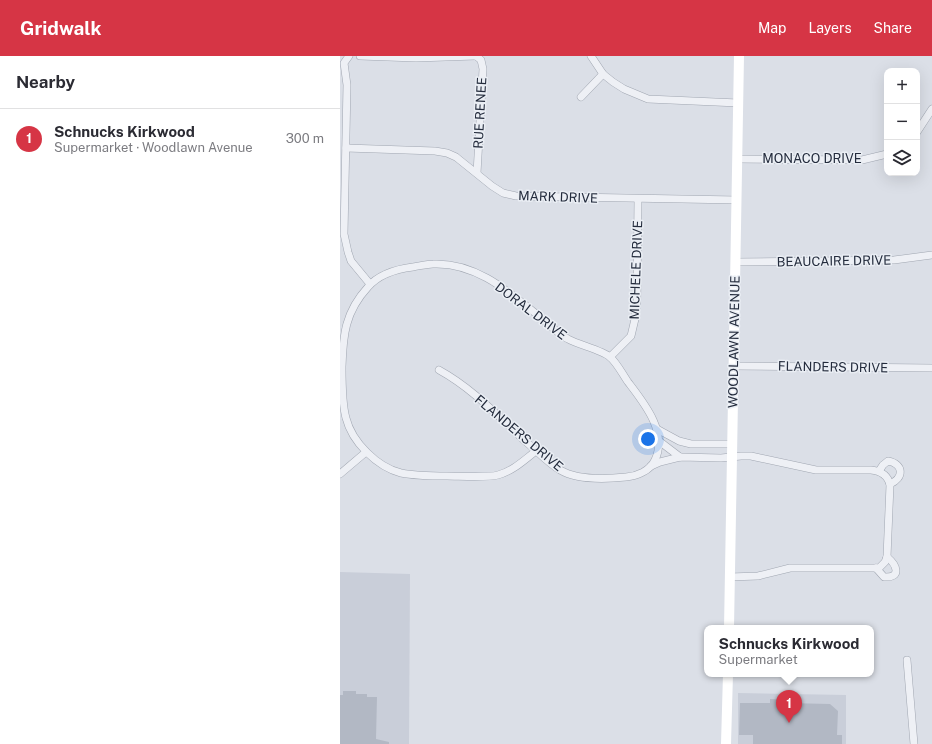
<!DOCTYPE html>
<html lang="en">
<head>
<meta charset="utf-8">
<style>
	:root { --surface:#fff; --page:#f7f7f7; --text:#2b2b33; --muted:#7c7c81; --line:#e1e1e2; --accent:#d63545 }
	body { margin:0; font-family:"Public Sans",sans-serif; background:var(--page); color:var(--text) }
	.controls { position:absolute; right:12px; top:12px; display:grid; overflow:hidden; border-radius:8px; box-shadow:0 4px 16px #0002 }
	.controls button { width:36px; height:36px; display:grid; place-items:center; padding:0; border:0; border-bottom:1px solid var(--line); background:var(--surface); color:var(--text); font:20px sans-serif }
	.you { position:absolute; left:308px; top:383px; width:14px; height:14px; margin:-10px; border:3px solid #fff; border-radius:50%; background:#1a73e8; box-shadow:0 0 0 6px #1a73e833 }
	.badge { display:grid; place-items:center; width:26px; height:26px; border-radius:50%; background:var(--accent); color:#fff; font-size:13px; font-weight:700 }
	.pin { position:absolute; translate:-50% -33px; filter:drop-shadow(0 1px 2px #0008) }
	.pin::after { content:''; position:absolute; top:21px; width:14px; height:12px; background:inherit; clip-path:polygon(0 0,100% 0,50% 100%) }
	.popup { position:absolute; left:364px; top:569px; width:170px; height:52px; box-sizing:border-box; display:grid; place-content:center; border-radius:8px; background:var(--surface); filter:drop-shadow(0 1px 3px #0005); font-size:13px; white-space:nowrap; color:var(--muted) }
	.popup b { font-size:15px; color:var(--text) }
	.popup::after { content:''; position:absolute; left:50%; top:100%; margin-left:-8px; border:8px solid transparent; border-top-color:var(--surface) }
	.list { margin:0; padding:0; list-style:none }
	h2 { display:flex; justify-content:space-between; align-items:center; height:52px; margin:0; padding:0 16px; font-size:17px }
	h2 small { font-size:13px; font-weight:400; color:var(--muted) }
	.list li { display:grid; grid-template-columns:26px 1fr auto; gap:12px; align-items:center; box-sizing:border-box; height:60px; padding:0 16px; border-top:1px solid var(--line) }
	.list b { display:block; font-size:15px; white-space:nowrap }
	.list p { margin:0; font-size:13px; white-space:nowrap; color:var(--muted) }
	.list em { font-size:13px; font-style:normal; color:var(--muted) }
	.icon { flex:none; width:22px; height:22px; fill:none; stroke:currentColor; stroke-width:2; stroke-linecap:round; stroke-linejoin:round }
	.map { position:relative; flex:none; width:592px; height:688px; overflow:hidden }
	header { display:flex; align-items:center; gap:24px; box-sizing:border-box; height:56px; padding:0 20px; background:var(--accent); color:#fff }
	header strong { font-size:19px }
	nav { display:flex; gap:22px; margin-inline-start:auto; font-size:14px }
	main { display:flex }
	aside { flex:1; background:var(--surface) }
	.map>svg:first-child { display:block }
	.built { fill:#c9ced9 }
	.building { fill:#b2b8c4 }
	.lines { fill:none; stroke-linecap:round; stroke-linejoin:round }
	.street-casing { stroke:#a0a6b1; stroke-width:8 }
	.street { stroke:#eef0f5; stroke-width:7 }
	.secondary { stroke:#fff; stroke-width:10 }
	.labels { text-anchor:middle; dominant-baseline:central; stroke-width:3; stroke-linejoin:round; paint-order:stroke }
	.street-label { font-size:13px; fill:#242c3d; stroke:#eaeef4 }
</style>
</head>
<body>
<header>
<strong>Gridwalk</strong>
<nav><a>Map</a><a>Layers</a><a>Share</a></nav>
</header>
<main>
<aside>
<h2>Nearby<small></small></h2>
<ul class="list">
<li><span class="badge">1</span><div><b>Schnucks Kirkwood</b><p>Supermarket · Woodlawn Avenue</p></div><em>300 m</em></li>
</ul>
</aside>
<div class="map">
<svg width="592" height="688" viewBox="0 0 592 688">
	<rect width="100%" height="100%" fill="#dbdfe7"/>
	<g class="built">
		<path d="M0 516 70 518 69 688H0Z"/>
		<path d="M398 637 506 639V688H398Z"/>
	</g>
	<g class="building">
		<path d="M3 635H16V638H27V641H37L36 683 49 686V688H0V639H3Z"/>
		<path d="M430 643 447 644V647L490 648 498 655 497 679H502V688H413V679H399L400 647H430Z"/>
	</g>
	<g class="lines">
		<g class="street-casing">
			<g id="street">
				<path d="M9 0 4 7 7 29 4 178 8 196 11 205 30 228"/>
				<path d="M20 0 76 2 135 0"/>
				<path d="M136 0 141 4 143 13 137 117"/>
				<path d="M251 0 263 18 273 26 284 33 308 43 398 47"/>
				<path d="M241 41 263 18"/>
				<path d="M577 76 592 53"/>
				<path d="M6 92 95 95 107 97 116 101 152 130 163 137 176 140 397 144"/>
				<path d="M397 103 522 104 547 98"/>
				<path d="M396 206 554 204 592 199"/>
				<path d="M270 301 291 280 295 263 297 246 298 143"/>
				<path d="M394 310 592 312"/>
				<path d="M99 314C132 332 158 360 185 385 196 394 209 408 220 414 237 424 267 423 286 421 297 420 310 415 315 404 328 376 304 347 288 326 283 319 277 307 270 301 262 294 239 289 228 283 218 278 209 268 200 261 169 236 136 206 93 208 87 208 80 210 73 211 57 213 39 218 28 231 5 256 3 279 2 311 2 325 2 348 6 362 12 386 37 411 61 417 76 420 92 420 107 420 119 420 147 422 158 419 173 415 184 404 196 395"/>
				<path d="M317 373 339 385 351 388H392"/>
				<path d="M319 385 340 401"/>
				<path d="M311 410 320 406 340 401 381 402 401 400H411L476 414H531C540 415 548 419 550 429L547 501 545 506 539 512H450L418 520 390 521"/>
				<path d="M539 415 543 409 548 405C564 408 564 422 550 428"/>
				<path d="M0 418 26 396"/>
				<path d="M536 512 544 521C562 522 557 509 547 501"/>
				<path d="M567 604 574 688"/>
			</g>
		</g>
		<use href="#street" class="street"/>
		<g class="secondary">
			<path d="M389 572 399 0"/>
			<path d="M386 688 388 618"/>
		</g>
	</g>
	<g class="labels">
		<g class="street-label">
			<text transform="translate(140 57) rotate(-87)">RUE RENEE</text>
			<text x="472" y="102">MONACO DRIVE</text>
			<text transform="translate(218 141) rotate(2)">MARK DRIVE</text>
			<text transform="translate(494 205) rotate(-1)">BEAUCAIRE DRIVE</text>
			<text transform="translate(296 214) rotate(-88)">MICHELE DRIVE</text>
			<text transform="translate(191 255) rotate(37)">DORAL DRIVE</text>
			<text transform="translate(394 286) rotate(-89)">WOODLAWN AVENUE</text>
			<text transform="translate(493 311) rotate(1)">FLANDERS DRIVE</text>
			<text transform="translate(179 377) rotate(40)">FLANDERS DRIVE</text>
		</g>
	</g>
</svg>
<div class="controls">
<button>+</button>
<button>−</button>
<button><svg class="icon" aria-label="layers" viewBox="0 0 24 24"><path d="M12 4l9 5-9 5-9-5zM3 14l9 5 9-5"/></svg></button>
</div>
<div class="you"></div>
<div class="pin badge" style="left:449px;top:667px">1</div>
<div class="popup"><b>Schnucks Kirkwood</b>Supermarket</div>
</div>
</main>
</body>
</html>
